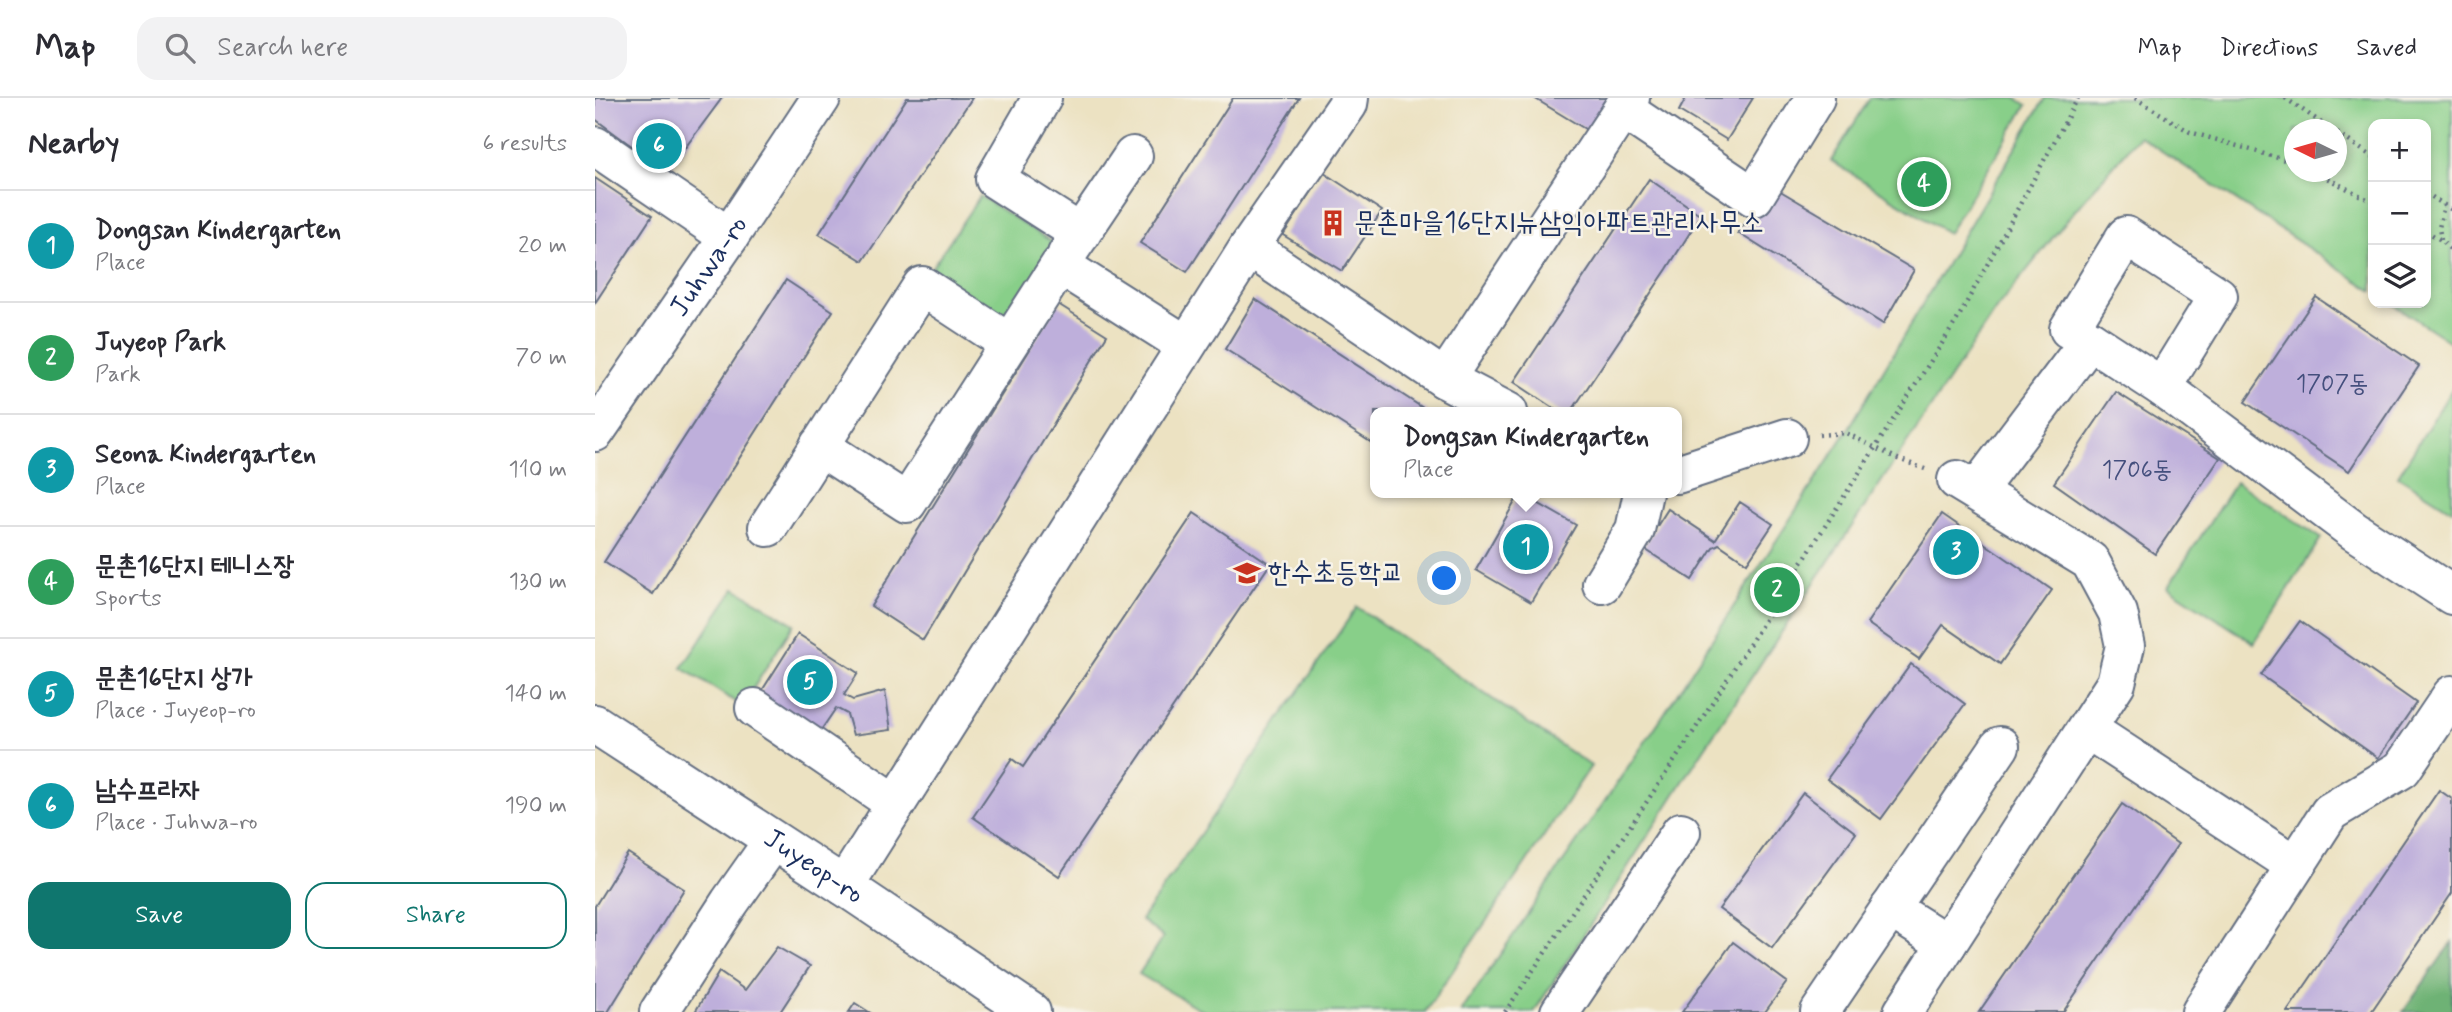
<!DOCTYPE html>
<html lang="en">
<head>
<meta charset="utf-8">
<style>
	:root { --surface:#fff; --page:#f2f2f3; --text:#2b2b33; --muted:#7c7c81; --line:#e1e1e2; --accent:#0f766e }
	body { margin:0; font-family:Mynerve,"Poor Story",sans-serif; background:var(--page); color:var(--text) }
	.controls { position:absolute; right:21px; top:21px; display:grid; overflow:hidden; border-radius:14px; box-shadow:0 4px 10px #0003 }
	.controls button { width:63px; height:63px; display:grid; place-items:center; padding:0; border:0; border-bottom:2px solid var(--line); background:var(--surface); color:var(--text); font:35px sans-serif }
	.compass { position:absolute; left:1689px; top:21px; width:63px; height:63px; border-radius:50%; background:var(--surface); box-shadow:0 4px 10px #0003; rotate:275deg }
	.you { position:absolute; left:850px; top:481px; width:24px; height:24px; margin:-18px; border:5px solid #fff; border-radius:50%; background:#1a73e8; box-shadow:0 0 0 10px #1a73e833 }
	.badge { display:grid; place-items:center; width:46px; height:46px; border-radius:50%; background:var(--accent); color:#fff; font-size:23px; font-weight:700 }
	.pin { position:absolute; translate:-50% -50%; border:4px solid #fff; box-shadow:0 2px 7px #0006 }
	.popup { position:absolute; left:775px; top:309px; width:312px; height:91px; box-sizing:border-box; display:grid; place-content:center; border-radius:14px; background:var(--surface); filter:drop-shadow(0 2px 5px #0005); font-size:23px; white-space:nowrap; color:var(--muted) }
	.popup b { font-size:26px; color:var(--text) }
	.popup::after { content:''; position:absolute; left:50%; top:100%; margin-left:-14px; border:14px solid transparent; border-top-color:var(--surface) }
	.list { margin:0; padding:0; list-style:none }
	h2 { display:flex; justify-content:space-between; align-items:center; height:91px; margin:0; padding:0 28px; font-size:30px }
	h2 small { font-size:23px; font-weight:400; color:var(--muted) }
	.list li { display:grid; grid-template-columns:46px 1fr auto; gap:21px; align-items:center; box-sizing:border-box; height:112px; padding:0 28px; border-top:2px solid var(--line) }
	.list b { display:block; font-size:26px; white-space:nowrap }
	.list p { margin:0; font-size:23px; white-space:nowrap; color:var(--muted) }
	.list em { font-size:23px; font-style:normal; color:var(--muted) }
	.actions { display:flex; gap:14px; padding:21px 28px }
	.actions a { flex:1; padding:16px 0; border:2px solid var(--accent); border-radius:21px; text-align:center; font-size:24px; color:var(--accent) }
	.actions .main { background:var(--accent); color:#fff }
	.icon { flex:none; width:38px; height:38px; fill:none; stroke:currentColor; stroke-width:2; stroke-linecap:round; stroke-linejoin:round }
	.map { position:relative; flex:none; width:1857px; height:914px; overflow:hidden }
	header { display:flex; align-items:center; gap:42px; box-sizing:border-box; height:98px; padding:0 35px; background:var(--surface); border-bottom:2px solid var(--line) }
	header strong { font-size:33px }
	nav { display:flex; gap:38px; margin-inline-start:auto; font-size:24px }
	.search { width:490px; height:63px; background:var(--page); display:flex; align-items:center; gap:18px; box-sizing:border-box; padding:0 24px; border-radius:21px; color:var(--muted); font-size:26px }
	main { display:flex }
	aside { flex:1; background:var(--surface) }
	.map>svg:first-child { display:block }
	.green { fill:#88cf89; stroke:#527f74; stroke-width:2; fill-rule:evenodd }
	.forest { fill:#6eb275; stroke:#44706a; stroke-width:2 }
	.building { fill:#beafdb }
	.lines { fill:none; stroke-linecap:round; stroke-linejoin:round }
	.minor-casing { stroke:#646e81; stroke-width:42 }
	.path { stroke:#646e81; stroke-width:4.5; stroke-dasharray:2 5; stroke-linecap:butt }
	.minor { stroke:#fff; stroke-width:38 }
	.labels { text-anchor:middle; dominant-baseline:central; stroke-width:5; stroke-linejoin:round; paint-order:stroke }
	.number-label { font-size:24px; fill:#444f7d }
	.poi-label { font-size:28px; fill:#1b2f5e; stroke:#f7f3e8; text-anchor:start }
	.street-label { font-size:28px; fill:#1b2f5e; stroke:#f7f3e8 }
</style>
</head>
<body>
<header>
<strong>Map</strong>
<div class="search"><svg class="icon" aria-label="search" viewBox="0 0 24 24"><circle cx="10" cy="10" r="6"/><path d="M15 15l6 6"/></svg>Search here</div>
<nav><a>Map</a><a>Directions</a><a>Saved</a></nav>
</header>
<main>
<aside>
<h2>Nearby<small>6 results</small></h2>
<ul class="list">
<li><span class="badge" style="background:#0f9aa8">1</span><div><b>Dongsan Kindergarten</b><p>Place</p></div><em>20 m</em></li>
<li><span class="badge" style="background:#2e9e5b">2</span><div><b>Juyeop Park</b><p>Park</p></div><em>70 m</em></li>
<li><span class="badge" style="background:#0f9aa8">3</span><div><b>Seona Kindergarten</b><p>Place</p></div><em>110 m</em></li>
<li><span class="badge" style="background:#2e9e5b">4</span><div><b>문촌16단지 테니스장</b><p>Sports</p></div><em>130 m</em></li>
<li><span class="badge" style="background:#0f9aa8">5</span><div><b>문촌16단지 상가</b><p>Place · Juyeop-ro</p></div><em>140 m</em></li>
<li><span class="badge" style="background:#0f9aa8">6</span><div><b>남수프라자</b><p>Place · Juhwa-ro</p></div><em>190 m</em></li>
</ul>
<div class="actions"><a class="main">Save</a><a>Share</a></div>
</aside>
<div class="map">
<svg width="1857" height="914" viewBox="0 0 1857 914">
	<rect width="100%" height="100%" fill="#f7f3e8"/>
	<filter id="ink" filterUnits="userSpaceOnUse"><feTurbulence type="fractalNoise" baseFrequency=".0143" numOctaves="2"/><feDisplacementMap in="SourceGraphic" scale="14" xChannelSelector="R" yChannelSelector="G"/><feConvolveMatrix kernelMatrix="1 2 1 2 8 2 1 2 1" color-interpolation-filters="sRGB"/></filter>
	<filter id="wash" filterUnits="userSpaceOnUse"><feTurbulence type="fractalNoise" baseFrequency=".00686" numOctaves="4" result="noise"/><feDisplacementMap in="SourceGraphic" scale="28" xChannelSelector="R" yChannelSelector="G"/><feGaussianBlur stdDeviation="1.57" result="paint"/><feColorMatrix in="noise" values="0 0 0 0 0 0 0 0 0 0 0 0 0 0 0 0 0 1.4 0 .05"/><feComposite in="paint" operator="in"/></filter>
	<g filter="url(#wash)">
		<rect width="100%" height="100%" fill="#ece2c2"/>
		<g class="green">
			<path d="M1275 0H1421L1432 7 1353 135 1236 63Z"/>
			<path d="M1450 0H1857V245L1796 205H1831V26H1778V193L1544 38 1476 117 1401 211 1109 651 939 914H866L1065 622 1251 335ZM1700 32H1742V74H1700Z"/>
			<path d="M385 98 465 149 412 230 331 178Z"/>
			<path d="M1857 291V412L1803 378Z"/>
			<path d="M1641 384 1726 440 1659 545 1573 489Z"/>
			<path d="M140 490 199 526 147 608 87 570Z"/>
			<path d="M762 509 996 668 830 914H610L544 876 568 839 546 822Z"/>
		</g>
		<path class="forest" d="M1857 844V914H1808Z"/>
		<g id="blocks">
			<g class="building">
				<path d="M0 0H127L72 74 0 21Z"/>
				<path d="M312 0H377L268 163 224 136Z"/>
				<path d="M638 0H704L592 174 545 145Z"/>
				<path d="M939 0H1016L995 34Z"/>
				<path d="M1091 0H1158L1132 42 1084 13Z"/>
				<path d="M729 75 787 113 747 173 688 137Z"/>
				<path d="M0 80 57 118 0 205Z"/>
				<path d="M1054 81 1106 117 1072 171 976 314H964L919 284Z"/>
				<path d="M1177 88 1319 172 1288 226 1143 135Z"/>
				<path d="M191 182 238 213 58 496 9 464Z"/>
				<path d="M1721 199 1824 268 1754 373 1650 304Z"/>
				<path d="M660 201 834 314H780V347L630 251Z"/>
				<path d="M463 206 512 237 328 542 276 508Z"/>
				<path d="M1521 294 1625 360 1560 456 1459 385Z"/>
				<path d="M925 395 981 427 936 504 881 472Z"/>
				<path d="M1145 404 1178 426 1152 465 1124 446 1118 449 1097 482 1048 450 1073 411 1120 442Z"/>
				<path d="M599 415 675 466 464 778 378 719 417 661 428 669Z"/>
				<path d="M1347 416 1457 492 1405 566 1348 527 1324 561 1272 525Z"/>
				<path d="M1705 523 1821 605 1783 660 1666 577Z"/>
				<path d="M203 536 263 575 249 597 258 602 290 593 296 632 258 637 252 616 241 610 222 638 163 599Z"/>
				<path d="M1316 566 1370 606 1286 721 1232 681Z"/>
				<path d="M1844 692 1857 701V795L1776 914H1692Z"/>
				<path d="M1208 695 1261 735 1177 850 1124 811Z"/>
				<path d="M1527 706 1583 746 1468 914H1384Z"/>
				<path d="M33 755 89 791 13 914H0V808Z"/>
				<path d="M1138 844 1192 884 1170 914H1087Z"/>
				<path d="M182 849 215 868 185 914H100L124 874 150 892Z"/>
				<path d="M260 905 274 914H254Z"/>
			</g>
		</g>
	</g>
	<g filter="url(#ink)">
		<use href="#blocks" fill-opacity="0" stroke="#646e81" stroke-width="2"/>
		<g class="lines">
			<g class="minor-casing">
				<g id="minor">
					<path d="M447 0 400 81 486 136"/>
					<path d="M1028 11 1159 99 1220 0"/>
					<path d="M0 48 134 139"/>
					<path d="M654 149 850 281 913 314"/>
					<path d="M472 156 538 58"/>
					<path d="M1495 242 1474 231 1531 138 1623 198 1567 289"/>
					<path d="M850 281 1035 0"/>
					<path id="s1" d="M0 334 134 139 226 0"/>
					<path d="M224 348 312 405 465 167 591 247"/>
					<path d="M1082 376 1192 340"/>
					<path d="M1381 393 1495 242 1567 289 1759 433 1857 497"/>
					<path d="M173 429 327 188 414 245"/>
					<path d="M1007 486 1040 432 1048 395"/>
					<path d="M160 610 301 706"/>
					<path id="s2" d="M0 626 249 788 436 914"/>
					<path d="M1492 631 1700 767"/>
					<path d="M249 788 654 149 753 6 754 0"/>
					<path d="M1295 810 1352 846"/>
					<path d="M64 914 135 804 178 743"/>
					<path d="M965 914 1086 734"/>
					<path d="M1225 914 1405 648"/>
					<path d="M1308 914 1521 585 1530 548 1523 515 1495 463 1362 382"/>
					<path d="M1606 914 1735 714 1807 671 1857 597"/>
				</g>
			</g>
			<g class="path">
				<path d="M1540 0 1595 34 1700 65"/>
				<path d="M1690 0 1737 32"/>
				<path d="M1742 35 1778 59"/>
				<path d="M1720 74 1778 104"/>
				<path d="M1831 95 1857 112"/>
				<path d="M1831 133 1846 142 1857 153"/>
				<path d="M1846 142 1844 130 1849 107"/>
				<path d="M1224 337 1251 335 1303 361 1330 371"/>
				<path d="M910 914 1090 647 1362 222 1483 0"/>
			</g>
			<use href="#minor" class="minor"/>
		</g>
	</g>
	<defs>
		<g id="building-bare" transform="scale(2.1)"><path d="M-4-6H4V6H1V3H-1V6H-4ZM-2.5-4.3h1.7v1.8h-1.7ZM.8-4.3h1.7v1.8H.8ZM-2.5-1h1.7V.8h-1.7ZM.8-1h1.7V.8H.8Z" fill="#c8321e" stroke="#f7f3e8" stroke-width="2.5" paint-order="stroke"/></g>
		<g id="school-bare" transform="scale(2.1)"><path d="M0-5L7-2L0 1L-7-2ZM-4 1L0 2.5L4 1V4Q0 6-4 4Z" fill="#c8321e" stroke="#f7f3e8" stroke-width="2.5" paint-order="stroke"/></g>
	</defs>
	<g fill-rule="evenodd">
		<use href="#building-bare" x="738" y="125"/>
		<use href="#school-bare" x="652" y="475"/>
	</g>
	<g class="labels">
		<g class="number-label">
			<text x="1737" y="286">1707동</text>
			<text x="1542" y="372">1706동</text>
		</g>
		<g class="poi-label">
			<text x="759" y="125">문촌마을16단지뉴삼익아파트관리사무소</text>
			<text x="673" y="475">한수초등학교</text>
		</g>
		<g class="street-label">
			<text stroke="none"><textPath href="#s1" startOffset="201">Juhwa-ro</textPath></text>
			<text stroke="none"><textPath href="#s2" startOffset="261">Juyeop-ro</textPath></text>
		</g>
	</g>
</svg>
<div class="controls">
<button>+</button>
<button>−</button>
<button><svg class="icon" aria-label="layers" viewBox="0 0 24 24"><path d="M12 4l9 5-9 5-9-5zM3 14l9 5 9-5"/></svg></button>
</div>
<svg class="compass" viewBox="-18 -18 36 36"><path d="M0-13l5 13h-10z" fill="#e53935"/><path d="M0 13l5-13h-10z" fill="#7c7c81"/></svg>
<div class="you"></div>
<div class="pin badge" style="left:931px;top:449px;background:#0f9aa8">1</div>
<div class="popup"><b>Dongsan Kindergarten</b>Place</div>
<div class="pin badge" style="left:1182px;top:492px;background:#2e9e5b">2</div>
<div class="pin badge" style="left:1361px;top:454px;background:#0f9aa8">3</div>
<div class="pin badge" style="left:1329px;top:86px;background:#2e9e5b">4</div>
<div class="pin badge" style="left:215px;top:584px;background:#0f9aa8">5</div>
<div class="pin badge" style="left:64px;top:48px;background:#0f9aa8">6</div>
</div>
</main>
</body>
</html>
